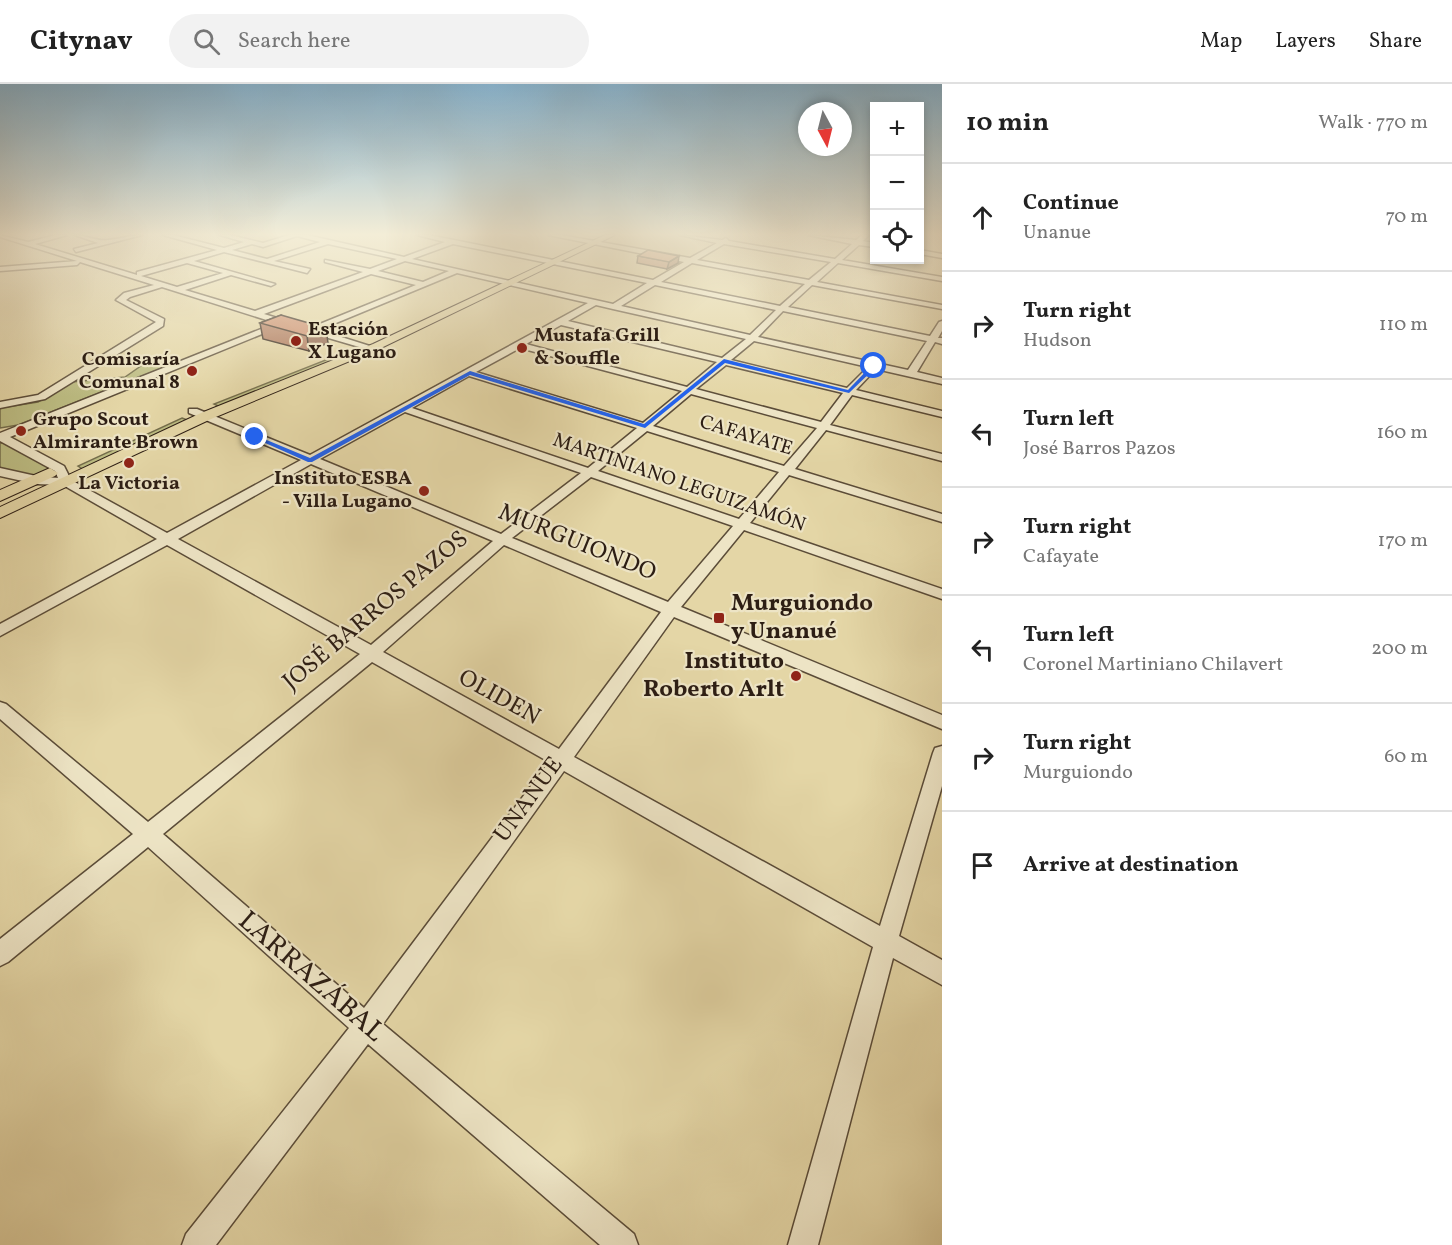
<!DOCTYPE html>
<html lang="en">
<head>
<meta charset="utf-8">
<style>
	:root { --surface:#fff; --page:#f2f2f2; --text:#222; --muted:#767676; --line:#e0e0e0 }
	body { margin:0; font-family:Vollkorn,serif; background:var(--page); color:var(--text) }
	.controls { position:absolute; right:18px; top:18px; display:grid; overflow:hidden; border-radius:0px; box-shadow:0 3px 9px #0003 }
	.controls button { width:54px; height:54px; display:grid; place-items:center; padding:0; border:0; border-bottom:2px solid var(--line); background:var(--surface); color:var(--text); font:30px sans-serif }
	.compass { position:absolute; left:798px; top:18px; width:54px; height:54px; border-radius:50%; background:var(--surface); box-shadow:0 3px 9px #0003; rotate:173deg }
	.stop { position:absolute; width:18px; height:18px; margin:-14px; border:4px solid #2563eb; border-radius:50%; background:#fff }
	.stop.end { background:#2563eb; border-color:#fff; box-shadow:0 2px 6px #0008 }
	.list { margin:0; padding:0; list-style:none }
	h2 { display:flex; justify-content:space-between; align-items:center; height:78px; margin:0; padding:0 24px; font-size:26px }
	h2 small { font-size:20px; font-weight:400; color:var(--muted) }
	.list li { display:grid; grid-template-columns:39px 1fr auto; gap:18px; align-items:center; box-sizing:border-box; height:108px; padding:0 24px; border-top:2px solid var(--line) }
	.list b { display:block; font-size:22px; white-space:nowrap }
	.list p { margin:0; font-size:20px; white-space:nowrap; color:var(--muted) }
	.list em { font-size:20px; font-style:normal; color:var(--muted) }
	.icon { flex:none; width:33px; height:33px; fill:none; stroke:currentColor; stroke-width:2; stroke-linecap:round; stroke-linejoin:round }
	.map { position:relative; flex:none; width:942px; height:1161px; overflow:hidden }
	header { display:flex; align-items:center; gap:36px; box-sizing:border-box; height:84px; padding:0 30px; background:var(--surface); border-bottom:2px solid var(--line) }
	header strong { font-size:28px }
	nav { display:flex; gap:33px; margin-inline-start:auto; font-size:21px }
	.search { width:420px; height:54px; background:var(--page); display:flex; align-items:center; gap:15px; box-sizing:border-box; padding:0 21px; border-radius:33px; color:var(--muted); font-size:22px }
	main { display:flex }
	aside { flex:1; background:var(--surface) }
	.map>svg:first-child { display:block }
	.green { fill:#bcbc82; stroke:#746d4b; stroke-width:1.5 }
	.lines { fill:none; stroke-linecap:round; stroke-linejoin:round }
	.minor-casing { stroke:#5b4c38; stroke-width:3 }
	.major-casing { stroke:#2d1e14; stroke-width:2 }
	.minor { fill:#ede4c5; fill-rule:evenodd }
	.major { fill:#e4d6a6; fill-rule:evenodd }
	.wall { fill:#ae765b; stroke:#2d1e14; stroke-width:1.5 }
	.shaded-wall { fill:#8d604a; stroke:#2d1e14; stroke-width:1.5 }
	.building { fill:#ca896a; stroke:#2d1e14; stroke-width:1.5 }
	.route { fill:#2563eb }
	.poi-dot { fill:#8f2418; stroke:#ede4c5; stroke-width:2 }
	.labels { text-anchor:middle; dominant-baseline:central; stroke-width:4.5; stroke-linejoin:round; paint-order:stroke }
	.far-poi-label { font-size:20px; font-weight:bold; fill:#2d1e14; stroke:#ede4c5; text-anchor:start }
	.far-street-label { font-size:20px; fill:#2d1e14; stroke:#ede4c5 }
	.street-label { font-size:24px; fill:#2d1e14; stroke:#ede4c5 }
	.poi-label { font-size:24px; font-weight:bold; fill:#2d1e14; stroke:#ede4c5; text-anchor:start }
	.near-street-label { font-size:28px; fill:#2d1e14; stroke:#ede4c5 }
</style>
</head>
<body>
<header>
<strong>Citynav</strong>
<div class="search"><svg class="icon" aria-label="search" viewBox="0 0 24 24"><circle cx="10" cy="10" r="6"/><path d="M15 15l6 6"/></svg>Search here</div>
<nav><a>Map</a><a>Layers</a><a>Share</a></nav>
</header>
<main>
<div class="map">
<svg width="942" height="1161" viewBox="0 0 942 1161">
	<rect width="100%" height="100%" fill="#e4d6a6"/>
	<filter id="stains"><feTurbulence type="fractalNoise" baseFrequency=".00333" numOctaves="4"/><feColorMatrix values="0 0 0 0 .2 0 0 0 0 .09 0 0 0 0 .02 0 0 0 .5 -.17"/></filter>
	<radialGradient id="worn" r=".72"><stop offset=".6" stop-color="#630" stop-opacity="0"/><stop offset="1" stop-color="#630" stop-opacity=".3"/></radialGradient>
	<g class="green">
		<path d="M351 266 357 269 222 324 214 320Z"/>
		<path d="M148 277 173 280 18 341 0 344V324L38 318 71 298 125 293Z"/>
		<path d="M182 334 190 337 84 386 78 382Z"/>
		<path d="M0 359H7L51 383 50 386 34 393 0 385Z"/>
	</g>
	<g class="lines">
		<g class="minor-casing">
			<g id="minor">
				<path d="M0 151 28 158 56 151H67L35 160 137 191V188L217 166 163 151H173L224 164 244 158 220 151H230L263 159 289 151H307L404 173 445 158 417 151H429L653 196 684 178 548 151H561L690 174 717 159 680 151 722 156 726 154 729 157 835 175 852 160 808 151 856 156 862 151H869L863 157 874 159V163L859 161 842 176 942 193V197L838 179 817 198 942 221V225L812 201 788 223 930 252 939 238 942 237V247L938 254H942V260L935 258 917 288 942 294V300L876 285 856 306 942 327V333L852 311 830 341 942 370V377L826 346 795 385 942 430V438L789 391 750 439 942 505V515L744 446 681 523 942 631V645L674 533 574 673 880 842 933 669 935 664 942 662V702L899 852 942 876V901L893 874 818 1161H788L873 863 564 687 383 940 634 1150 638 1161H600L368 960 216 1161H182L186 1150 349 944 148 763 8 878 0 882V855L133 750 0 635V618L6 620 148 738 360 570 167 461 0 552V540L157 455 63 401 36 400 0 392V384L36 392 58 394 55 387 0 357V349L276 239 162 203 130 213 126 216 164 235 163 242 45 315 0 324V318L38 311 156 238 116 216 124 209 154 201 80 178 77 181 0 187V183L77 177 0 153ZM297 152 320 158 267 175 232 166 252 160 263 163ZM328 160 397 175 370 185 325 176V178L363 188 255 227 185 206 231 191 271 202 275 200 194 177 224 168 307 189 310 185 274 177ZM453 160 647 199 613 220 412 175ZM724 160 831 178 809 196 697 176ZM405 177 449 187 423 198 378 187ZM187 179 223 189 177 203 141 192ZM692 179 805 200 780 222 661 198ZM457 189 588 219 310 371 197 325H189V329L301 376 167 449 71 396 64 382 10 353 284 241 373 267V263L319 246ZM371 190 416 201 310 244 264 230ZM655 201 776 226 750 251 621 222ZM596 221 613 225 746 255 722 274 568 237ZM783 227 927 257 908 286 758 253ZM561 241 717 278 687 303 526 260ZM754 257 868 283 847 304 731 276ZM520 264 682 307 643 339 476 288ZM726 281 843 309 821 338 696 305ZM469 292 637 344 588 384 412 324ZM691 310 817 344 784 382 653 342ZM405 328 581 389 501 450 320 375ZM647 347 779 388 739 435 598 387ZM311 380 493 457 371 561 178 455ZM591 393 733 442 668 518 512 454ZM504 461 661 528 559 665 383 568ZM372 578 549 678 364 924 163 750Z"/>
				<path d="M75 151C86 151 98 158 108 156 120 155 130 151 142 151L76 168 74 165 98 159Z"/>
				<path d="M920 166 942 170V174L920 170Z"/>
			</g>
		</g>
		<g class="major-casing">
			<g id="major">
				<path d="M605 151H615L381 264 211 335 0 434V423L201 329 373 260Z"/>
				<path d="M50 384 58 389 55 392 0 417V406Z"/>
			</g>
		</g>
		<use href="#minor" class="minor"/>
		<use href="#major" class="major"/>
	</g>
	<g class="wall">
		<path d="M638 172 678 179 667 185 637 179Z"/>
		<path d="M281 231 328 259 309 267 263 255 260 239Z"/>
	</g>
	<g class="shaded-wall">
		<path d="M679 172 678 179 667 185 669 178Z"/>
		<path d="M326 244 328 259 309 267 307 252Z"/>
	</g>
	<g class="building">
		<path d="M648 166 679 172 669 178 638 172Z"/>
		<path d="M281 231 326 244 307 252 260 239Z"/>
	</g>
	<linearGradient id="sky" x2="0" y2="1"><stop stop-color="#87b5d2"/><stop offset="0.48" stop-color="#f3edd7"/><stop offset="1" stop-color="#f3edd7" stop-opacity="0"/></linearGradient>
	<rect width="942" height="313" fill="url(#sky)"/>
	<path class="route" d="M724 275 848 306 872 281 877 282 849 309 725 279 645 344 470 291 312 378H308L252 353 257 352 310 374 470 287 644 340Z"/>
	<g class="poi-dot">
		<circle cx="296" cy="257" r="6"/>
		<circle cx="522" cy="264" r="6"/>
		<circle cx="192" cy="287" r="6"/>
		<circle cx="21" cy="347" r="6"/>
		<circle cx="129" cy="379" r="6"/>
		<circle cx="424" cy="407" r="6"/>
		<rect x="713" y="528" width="12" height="12" rx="3"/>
		<circle cx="796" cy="592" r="6"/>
	</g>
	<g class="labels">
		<g class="far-poi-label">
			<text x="308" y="246">Estación<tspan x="308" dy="23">X Lugano</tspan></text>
			<text x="534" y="252">Mustafa Grill<tspan x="534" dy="23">&amp; Souffle</tspan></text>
			<text x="180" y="276" text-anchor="end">Comisaría<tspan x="180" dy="23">Comunal 8</tspan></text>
			<text x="33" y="336">Grupo Scout<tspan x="33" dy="23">Almirante Brown</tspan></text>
			<text x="412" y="395" text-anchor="end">Instituto ESBA<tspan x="412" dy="23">- Villa Lugano</tspan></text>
			<text x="129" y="400" text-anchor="middle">La Victoria</text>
		</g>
		<g class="far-street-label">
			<text transform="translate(746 352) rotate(17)">CAFAYATE</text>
			<text transform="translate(679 399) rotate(19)">MARTINIANO LEGUIZAMÓN</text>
		</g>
		<g class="street-label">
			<text transform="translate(577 459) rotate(22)">MURGUIONDO</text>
			<text transform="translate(376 527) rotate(-40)">JOSÉ BARROS PAZOS</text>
			<text transform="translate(499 614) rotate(29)">OLIDEN</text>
			<text transform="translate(529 716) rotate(-54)">UNANUE</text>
		</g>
		<g class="poi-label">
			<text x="731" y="520">Murguiondo<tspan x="731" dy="28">y Unanué</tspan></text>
			<text x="784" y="578" text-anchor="end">Instituto<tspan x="784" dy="28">Roberto Arlt</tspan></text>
		</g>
		<g class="near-street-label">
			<text transform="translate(311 893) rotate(41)">LARRAZÁBAL</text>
		</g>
	</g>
	<rect width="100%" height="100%" filter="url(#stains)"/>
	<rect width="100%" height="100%" fill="url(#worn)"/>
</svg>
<div class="controls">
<button>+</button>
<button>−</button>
<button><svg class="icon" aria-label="locate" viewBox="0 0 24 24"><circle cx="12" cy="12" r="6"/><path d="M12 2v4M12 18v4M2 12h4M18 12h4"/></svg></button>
</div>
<svg class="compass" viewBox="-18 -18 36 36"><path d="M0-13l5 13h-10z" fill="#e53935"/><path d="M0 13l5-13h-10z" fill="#767676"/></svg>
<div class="stop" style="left:874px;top:282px"></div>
<div class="stop end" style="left:255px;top:353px"></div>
</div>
<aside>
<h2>10 min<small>Walk · 770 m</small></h2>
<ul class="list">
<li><svg class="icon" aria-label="ahead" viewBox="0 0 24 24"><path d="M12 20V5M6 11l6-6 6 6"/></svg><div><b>Continue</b><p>Unanue</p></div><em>70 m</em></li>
<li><svg class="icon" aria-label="right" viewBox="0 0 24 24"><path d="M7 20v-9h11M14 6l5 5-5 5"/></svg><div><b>Turn right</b><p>Hudson</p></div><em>110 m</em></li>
<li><svg class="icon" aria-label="left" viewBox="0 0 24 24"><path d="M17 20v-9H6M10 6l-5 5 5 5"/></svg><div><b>Turn left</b><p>José Barros Pazos</p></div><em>160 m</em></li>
<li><svg class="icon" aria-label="right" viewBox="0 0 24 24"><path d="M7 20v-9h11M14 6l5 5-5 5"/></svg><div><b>Turn right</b><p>Cafayate</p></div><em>170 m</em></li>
<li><svg class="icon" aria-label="left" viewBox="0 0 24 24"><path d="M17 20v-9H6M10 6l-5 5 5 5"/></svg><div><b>Turn left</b><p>Coronel Martiniano Chilavert</p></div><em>200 m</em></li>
<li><svg class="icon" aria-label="right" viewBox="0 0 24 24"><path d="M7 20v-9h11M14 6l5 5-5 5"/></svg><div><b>Turn right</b><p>Murguiondo</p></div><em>60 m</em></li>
<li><svg class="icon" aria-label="arrive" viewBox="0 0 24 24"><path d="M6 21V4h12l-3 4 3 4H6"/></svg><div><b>Arrive at destination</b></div></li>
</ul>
</aside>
</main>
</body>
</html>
